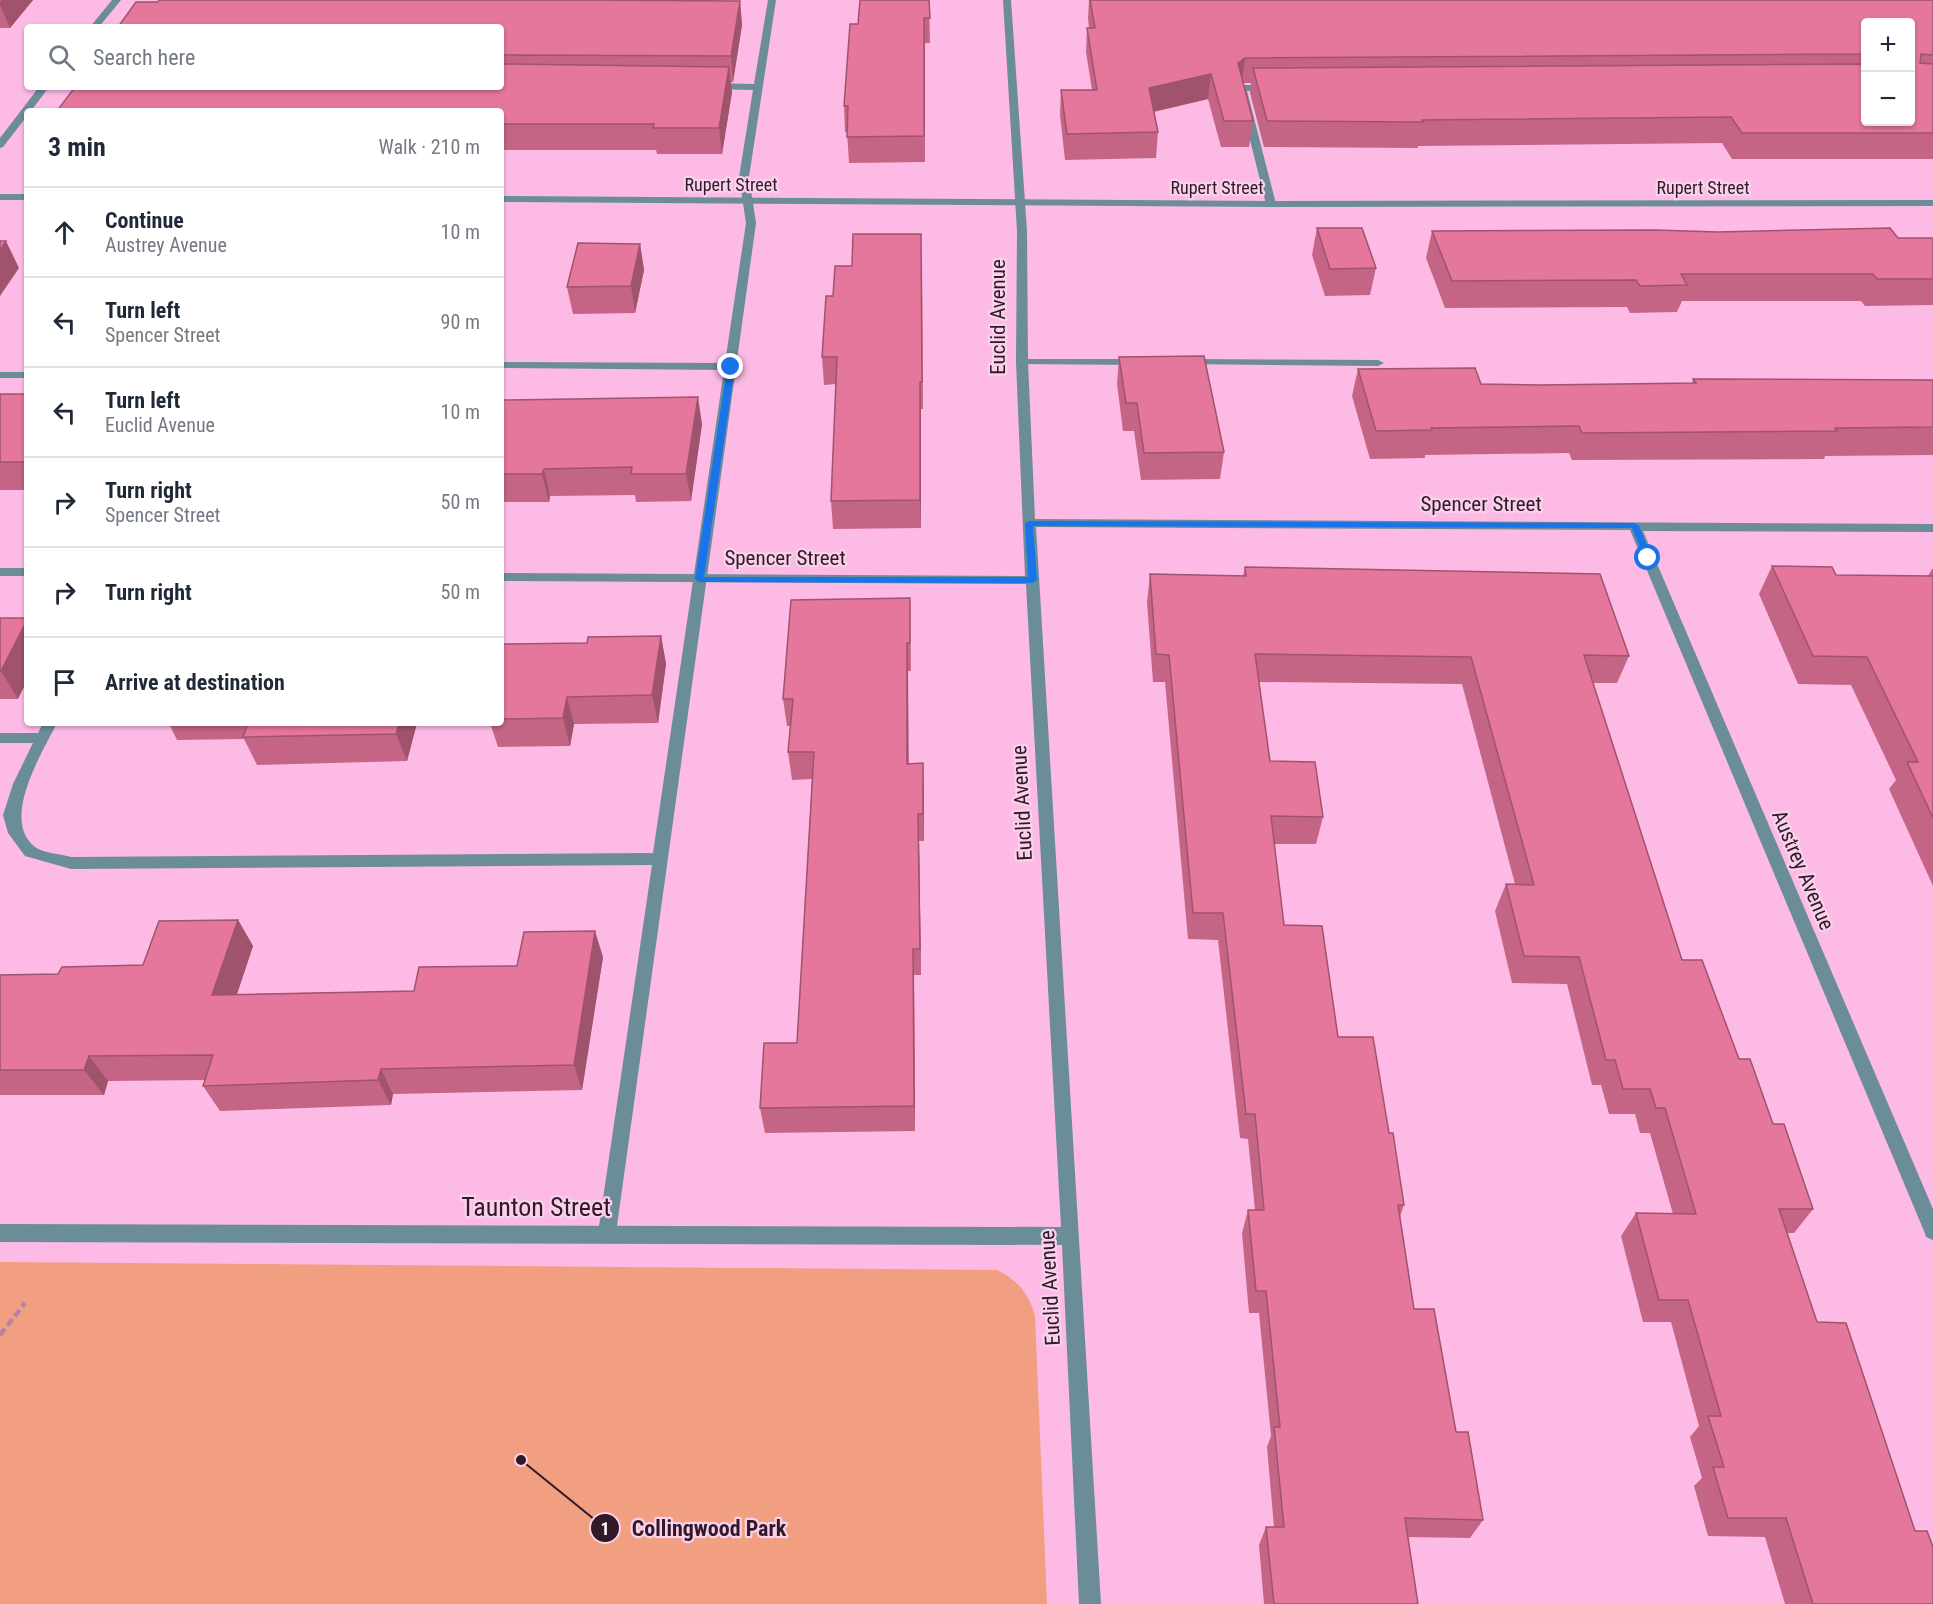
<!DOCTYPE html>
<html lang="en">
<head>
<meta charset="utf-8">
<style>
	:root { --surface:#fff; --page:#f2f2f3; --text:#1f2937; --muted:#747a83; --line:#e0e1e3 }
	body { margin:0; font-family:"Roboto Condensed",sans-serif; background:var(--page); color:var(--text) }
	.controls { position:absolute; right:18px; top:18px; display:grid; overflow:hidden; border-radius:6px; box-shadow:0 2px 4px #0004 }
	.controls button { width:54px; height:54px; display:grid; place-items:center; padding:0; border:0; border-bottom:2px solid var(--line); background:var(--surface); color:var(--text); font:30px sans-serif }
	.stop { position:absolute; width:18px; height:18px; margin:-14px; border:4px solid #1a73e8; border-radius:50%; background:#fff }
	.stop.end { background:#1a73e8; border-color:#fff; box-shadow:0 2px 6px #0008 }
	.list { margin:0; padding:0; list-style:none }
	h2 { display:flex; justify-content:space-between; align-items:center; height:78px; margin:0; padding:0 24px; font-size:26px }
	h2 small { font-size:20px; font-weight:400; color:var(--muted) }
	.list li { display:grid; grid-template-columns:39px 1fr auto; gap:18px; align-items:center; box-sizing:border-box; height:90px; padding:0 24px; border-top:2px solid var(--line) }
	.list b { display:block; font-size:22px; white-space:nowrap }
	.list p { margin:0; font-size:20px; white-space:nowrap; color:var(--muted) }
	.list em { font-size:20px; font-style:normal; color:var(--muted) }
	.icon { flex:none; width:33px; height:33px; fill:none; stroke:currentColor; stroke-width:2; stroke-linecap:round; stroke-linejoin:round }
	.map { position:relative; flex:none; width:1933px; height:1604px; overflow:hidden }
	.search { position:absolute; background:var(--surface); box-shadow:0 2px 4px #0004; left:24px; top:24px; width:480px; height:66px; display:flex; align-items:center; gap:15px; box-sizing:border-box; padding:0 21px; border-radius:6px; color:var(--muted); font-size:22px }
	.panel { position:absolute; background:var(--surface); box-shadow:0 2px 4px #0004; left:24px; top:108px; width:480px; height:618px; border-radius:6px }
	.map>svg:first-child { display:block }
	.green { fill:#f19e81 }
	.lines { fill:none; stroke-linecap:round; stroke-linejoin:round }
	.path { stroke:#b783a5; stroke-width:4.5; stroke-dasharray:8 4; stroke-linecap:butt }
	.service { fill:#6a8d98; fill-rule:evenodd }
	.minor { fill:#6a8d98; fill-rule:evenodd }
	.tertiary { fill:#6a8d98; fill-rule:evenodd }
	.wall { fill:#c56586; fill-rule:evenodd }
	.shaded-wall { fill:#a0536d }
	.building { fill:#e5769c; stroke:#a0536d; stroke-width:1.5 }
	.route { fill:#1a73e8 }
	.labels { text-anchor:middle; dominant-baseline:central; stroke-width:4.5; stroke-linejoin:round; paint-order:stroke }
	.far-street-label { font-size:18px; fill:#31192a; stroke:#fad1eb }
	.street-label { font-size:21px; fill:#31192a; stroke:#fad1eb }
	.near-street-label { font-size:26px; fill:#31192a; stroke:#fad1eb }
	.leader { fill:none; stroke:#31192a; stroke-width:2 }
	.callout-dot { fill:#31192a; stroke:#fad1eb; stroke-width:2 }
	.mark-label { font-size:18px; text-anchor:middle; font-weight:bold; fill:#fff }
	.callout-label { font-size:22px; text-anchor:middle; font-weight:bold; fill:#31192a; stroke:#fad1eb; stroke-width:4.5; stroke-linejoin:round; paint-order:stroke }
</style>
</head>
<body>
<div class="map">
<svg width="1933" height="1604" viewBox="0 0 1933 1604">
	<rect width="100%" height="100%" fill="#fcbae5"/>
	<path class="green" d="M0 1262 997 1270C1018 1280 1029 1294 1035 1316L1047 1604H0Z"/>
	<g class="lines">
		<path class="path" d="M0 1335 25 1303"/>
		<g class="service">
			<path d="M768 0H776L749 177 756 223 616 1233 614 1239 607 1242 600 1239 598 1233 652 865 71 869 25 856 8 833 3 815 13 784 33 743H0V733H38L43 723H57C42 753 0 820 35 847 43 853 61 854 71 857L653 853 724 370 501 368V362L725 363 746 223 739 177 753 90 711 89 706 86 711 83 754 84Z"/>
			<path d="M1270 85 1273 86V90L1247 91 1276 204 1271 207 1266 204 1237 88 1242 85Z"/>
			<path d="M1022 359H1138L1144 362 1138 365 1018 364V360Z"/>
			<path d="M1186 359 1378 360 1384 363 1378 366 1182 364V360Z"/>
			<rect x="0" y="372" width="27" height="6"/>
		</g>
		<g class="minor">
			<path d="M112 0H121L99 27H90Z"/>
			<path d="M1003 0H1011L1027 231 1028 362 1035 519 1933 524V532L1643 531 1933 1209V1240L1926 1237 1924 1231 1630 530 1036 527 1101 1604H1079L1062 1245 0 1242V1224L1061 1227 1026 584 501 581V573L1025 576 1016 362 1017 231Z"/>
			<path d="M39 87H49L31 111H27V116L3 147 0 148V138Z"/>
			<rect x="0" y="568" width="27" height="8"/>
		</g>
		<g class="tertiary">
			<rect x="0" y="194" width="27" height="6"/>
			<path d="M501 196 1271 201 1933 200V206L1271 207 501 202Z"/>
		</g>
	</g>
	<g class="wall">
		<path d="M0 0H33L10 28H0Z"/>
		<path d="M929 0 930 43H925V162L849 163 847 132H845L844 106 858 24Z"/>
		<path d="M1089 0H1933V159H1732L1722 143 1418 146V148L1264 147 1250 93 1251 83H1243L1253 121 1249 147H1221L1208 99 1154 112 1158 132 1156 158 1065 160 1060 115 1061 90H1092L1086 52 1087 28H1089L1088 18ZM1866 22 1911 122H1866Z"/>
		<path d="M600 1H740L742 25 733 82H731L732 92 722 154H657L656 150H501V27Z"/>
		<path d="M1317 228 1376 268 1370 295 1325 296 1312 255Z"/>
		<path d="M1432 231 1898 238H1933V305L1865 306 1861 301H1682L1677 312 1630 313 1627 307 1445 308 1426 258Z"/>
		<path d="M640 244 644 270 635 313 573 314 567 287Z"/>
		<path d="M922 260 923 409H921V528L833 529 831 501 836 384 824 385 822 357 833 296 852 266Z"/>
		<path d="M1119 357 1224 452 1220 479 1141 480 1134 431H1123L1117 384Z"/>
		<path d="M1358 369 1481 384 1540 385 1692 384 1693 379 1933 380V455L1825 456 1824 459 1572 460 1569 453 1425 455V458L1370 459 1352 396Z"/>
		<path d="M501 391 503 400 702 424 691 501 636 502 635 495 550 496 549 502H501Z"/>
		<rect x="0" y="394" width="27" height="96"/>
		<path d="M1772 566 1836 575 1928 576 1932 569H1933V886L1889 789 1896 780 1851 685 1798 684 1759 594Z"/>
		<path d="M1245 567 1629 656 1617 683H1593L1682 960 1739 1059 1773 1124 1813 1209 1794 1233H1787L1817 1322 1933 1604H1785L1765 1537 1708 1536 1694 1486 1702 1478 1690 1437 1699 1426 1671 1322H1643L1621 1236 1636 1213 1673 1214 1650 1133H1640L1635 1114H1609L1601 1085H1592L1567 984 1512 983 1495 911 1506 884H1515L1462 684 1259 682 1270 761 1323 817 1316 844H1274L1284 925 1338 1037 1389 1133 1404 1205 1400 1216 1414 1309 1456 1432 1483 1520 1470 1538 1408 1537 1418 1604H1264L1259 1545 1266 1527H1274L1267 1447 1271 1436 1259 1313H1249L1242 1233 1248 1210H1255L1248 1139 1240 1138 1218 940 1188 939 1165 682H1153L1147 602 1150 574 1243 576Z"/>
		<path d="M910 598 911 671H908V764L924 791V841H919L921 975H914L915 1131 765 1133 760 1108 797 1043 812 779 792 780 788 752 790 726H787L783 699Z"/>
		<path d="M0 618 18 699H0Z"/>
		<path d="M661 636 666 664 658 723 574 724 570 746 498 747 490 723H501V644L587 643Z"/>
		<path d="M88 723H417L407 761 257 765 244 739 177 740 169 724 90 726Z"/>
		<path d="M238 920 253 946 237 994 414 991 517 966 603 957 582 1090 393 1094 391 1105 220 1111 203 1086 205 1080 108 1081 104 1095H0V975L58 974 143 965Z"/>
	</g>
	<g class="shaded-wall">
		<path d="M2 0H33L10 28 0 5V2Z"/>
		<path d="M740 1 742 25 733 82 731 56Z"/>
		<path d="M1245 58 1242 83 1238 63Z"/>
		<path d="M729 67 732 92 722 154 719 128Z"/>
		<path d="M1211 74 1208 99 1147 113 1149 88Z"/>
		<path d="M6 241 19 268 0 296V250Z"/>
		<path d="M640 244 644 270 635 313 631 286Z"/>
		<path d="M920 382 921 409V528L920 500Z"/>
		<path d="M698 397 702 424 691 501 686 474Z"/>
		<path d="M544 469 550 496 549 502 542 474Z"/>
		<path d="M27 620V681L18 699 1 671Z"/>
		<path d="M661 636 666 664 658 723 652 695Z"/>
		<path d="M907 643 908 671 909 791 907 764Z"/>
		<path d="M567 697 574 724 570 746 563 718Z"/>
		<path d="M399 723H417L407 761 396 734Z"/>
		<path d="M923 763 924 791V841L923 814Z"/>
		<path d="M918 814 919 841 921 975 920 949Z"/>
		<path d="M238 920 253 946 228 1021 212 995Z"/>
		<path d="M595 931 603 957 582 1090 574 1065Z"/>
		<path d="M913 949 914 975 915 1131 914 1106Z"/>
		<path d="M89 1056 108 1081 104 1095 84 1070Z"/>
		<path d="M381 1069 393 1094 391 1105 378 1080Z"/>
	</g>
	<g class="building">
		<path d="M159 0H589L740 1 731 56 501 55V27H118L136 2H158Z"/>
		<path d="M860 0H929L930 18H924V136L847 137 848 106H844L850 24H858Z"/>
		<path d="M1090 0H1933V55L1921 54 1920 63 1933 64V133H1742L1731 117 1422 120 1423 122 1267 121 1253 68 1866 64V122H1911V22H1866V54L1245 58 1238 63 1253 121H1224L1211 74 1149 88 1158 132 1067 134 1061 90H1097L1087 28H1095Z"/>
		<path d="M501 64 729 67 719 128H653L654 124H501V111H57L75 87H501Z"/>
		<path d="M1317 228H1362L1376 268 1330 269Z"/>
		<path d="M1890 228 1898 238H1933V279H1877L1873 274H1681L1687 285 1640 286 1636 280 1452 281 1432 231 1655 230 1718 232Z"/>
		<path d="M853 234H921L922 382H920V500L831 501 837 357H822L826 296H833L835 266H852Z"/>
		<path d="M0 241H6L0 250Z"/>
		<path d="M578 243 640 244 631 286 567 287Z"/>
		<path d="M1204 356 1224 452 1144 453 1137 403H1126L1119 357Z"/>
		<path d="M1475 368 1481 384 1540 385 1696 383 1693 379 1933 380V427L1835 428 1837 431 1582 433 1579 426 1431 428 1432 430 1376 431 1358 369Z"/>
		<rect x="0" y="394" width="27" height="68"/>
		<path d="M698 397 686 474H631L632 467 544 469 542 474H501V400Z"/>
		<path d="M1772 566 1832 567 1836 575 1933 576V818L1907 762H1918L1867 657 1813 656Z"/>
		<path d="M1245 567 1600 574 1629 656 1584 655 1682 960H1702L1739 1059H1750L1773 1124H1784L1813 1209H1779L1817 1322 1846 1323 1915 1531H1927L1933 1547V1604H1813L1786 1518H1728L1713 1467H1724L1708 1416H1721L1688 1300H1659L1636 1213 1696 1214 1665 1108H1656L1650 1089H1623L1615 1060H1606L1579 957 1524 956 1506 884 1534 885 1471 657 1255 654 1270 761 1315 762 1323 817 1271 816 1284 925 1322 926 1338 1037H1373L1389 1133H1393L1404 1205H1398L1414 1309H1434L1456 1432H1468L1483 1520 1405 1518 1418 1604H1274L1266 1527H1284L1274 1427H1280L1266 1291H1256L1248 1210H1264L1255 1114H1246L1223 913H1193L1169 655 1156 654 1150 574 1246 576Z"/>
		<path d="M910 598V643H907V764L923 763V814H918L920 949H913L914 1106 760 1108 764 1043H797L814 752H788L793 699H783L791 600Z"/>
		<path d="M0 618H27V620L1 671H0Z"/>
		<path d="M661 636 652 695 567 697 563 718 501 719V644L587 643 588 637Z"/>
		<path d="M248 723H399L396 734 243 737Z"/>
		<path d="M238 920 212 995 414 991 419 967 517 966 524 932 595 931 574 1065 381 1069 378 1080 203 1086 213 1055 89 1056 84 1070H0V975L58 974 62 967 143 965 159 921Z"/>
	</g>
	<path class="route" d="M731 365 735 367 704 577H1028L1025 523 1029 521 1635 523 1639 526 1652 558 1645 560 1632 528 1033 526 1037 580 1033 583 699 582 695 579 727 367Z"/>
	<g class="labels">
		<g class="far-street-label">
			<text x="731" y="184">Rupert Street</text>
			<text x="1217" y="187">Rupert Street</text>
			<text x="1703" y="187">Rupert Street</text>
		</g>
		<g class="street-label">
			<text transform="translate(998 317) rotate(-90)">Euclid Avenue</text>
			<text x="1481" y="504">Spencer Street</text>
			<text x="785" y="558">Spencer Street</text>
			<text transform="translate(1022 803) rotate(-93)">Euclid Avenue</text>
			<text transform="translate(1803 870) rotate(67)">Austrey Avenue</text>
			<text transform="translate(1050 1288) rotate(-93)">Euclid Avenue</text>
		</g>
		<g class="near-street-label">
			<text x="536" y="1207">Taunton Street</text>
		</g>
	</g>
	<path class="leader" d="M521 1460L605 1528"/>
	<g class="callout-dot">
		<circle cx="521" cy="1460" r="6"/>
		<circle cx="605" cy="1528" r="15"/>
	</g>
	<g class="mark-label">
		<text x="605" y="1535">1</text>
	</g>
	<g class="callout-label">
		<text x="709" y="1536">Collingwood Park</text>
	</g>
</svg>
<div class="controls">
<button>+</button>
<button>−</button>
</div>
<div class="stop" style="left:1648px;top:558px"></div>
<div class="stop end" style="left:731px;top:367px"></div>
<div class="search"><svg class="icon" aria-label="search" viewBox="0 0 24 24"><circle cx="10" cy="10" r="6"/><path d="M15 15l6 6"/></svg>Search here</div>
<section class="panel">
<h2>3 min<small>Walk · 210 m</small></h2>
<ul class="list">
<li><svg class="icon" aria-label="ahead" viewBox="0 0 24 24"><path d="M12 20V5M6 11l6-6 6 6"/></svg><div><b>Continue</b><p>Austrey Avenue</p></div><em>10 m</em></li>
<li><svg class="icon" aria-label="left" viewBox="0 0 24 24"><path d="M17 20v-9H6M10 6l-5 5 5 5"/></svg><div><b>Turn left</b><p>Spencer Street</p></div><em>90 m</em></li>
<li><svg class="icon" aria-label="left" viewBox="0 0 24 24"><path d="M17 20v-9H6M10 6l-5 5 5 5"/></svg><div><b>Turn left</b><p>Euclid Avenue</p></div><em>10 m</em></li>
<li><svg class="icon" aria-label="right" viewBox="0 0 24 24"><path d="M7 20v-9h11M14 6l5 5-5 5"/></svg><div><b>Turn right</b><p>Spencer Street</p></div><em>50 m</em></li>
<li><svg class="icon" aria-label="right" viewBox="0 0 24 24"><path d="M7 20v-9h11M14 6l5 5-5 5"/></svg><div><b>Turn right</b></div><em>50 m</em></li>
<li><svg class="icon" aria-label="arrive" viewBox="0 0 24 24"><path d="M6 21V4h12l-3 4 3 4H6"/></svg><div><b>Arrive at destination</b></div></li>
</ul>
</section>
</div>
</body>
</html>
